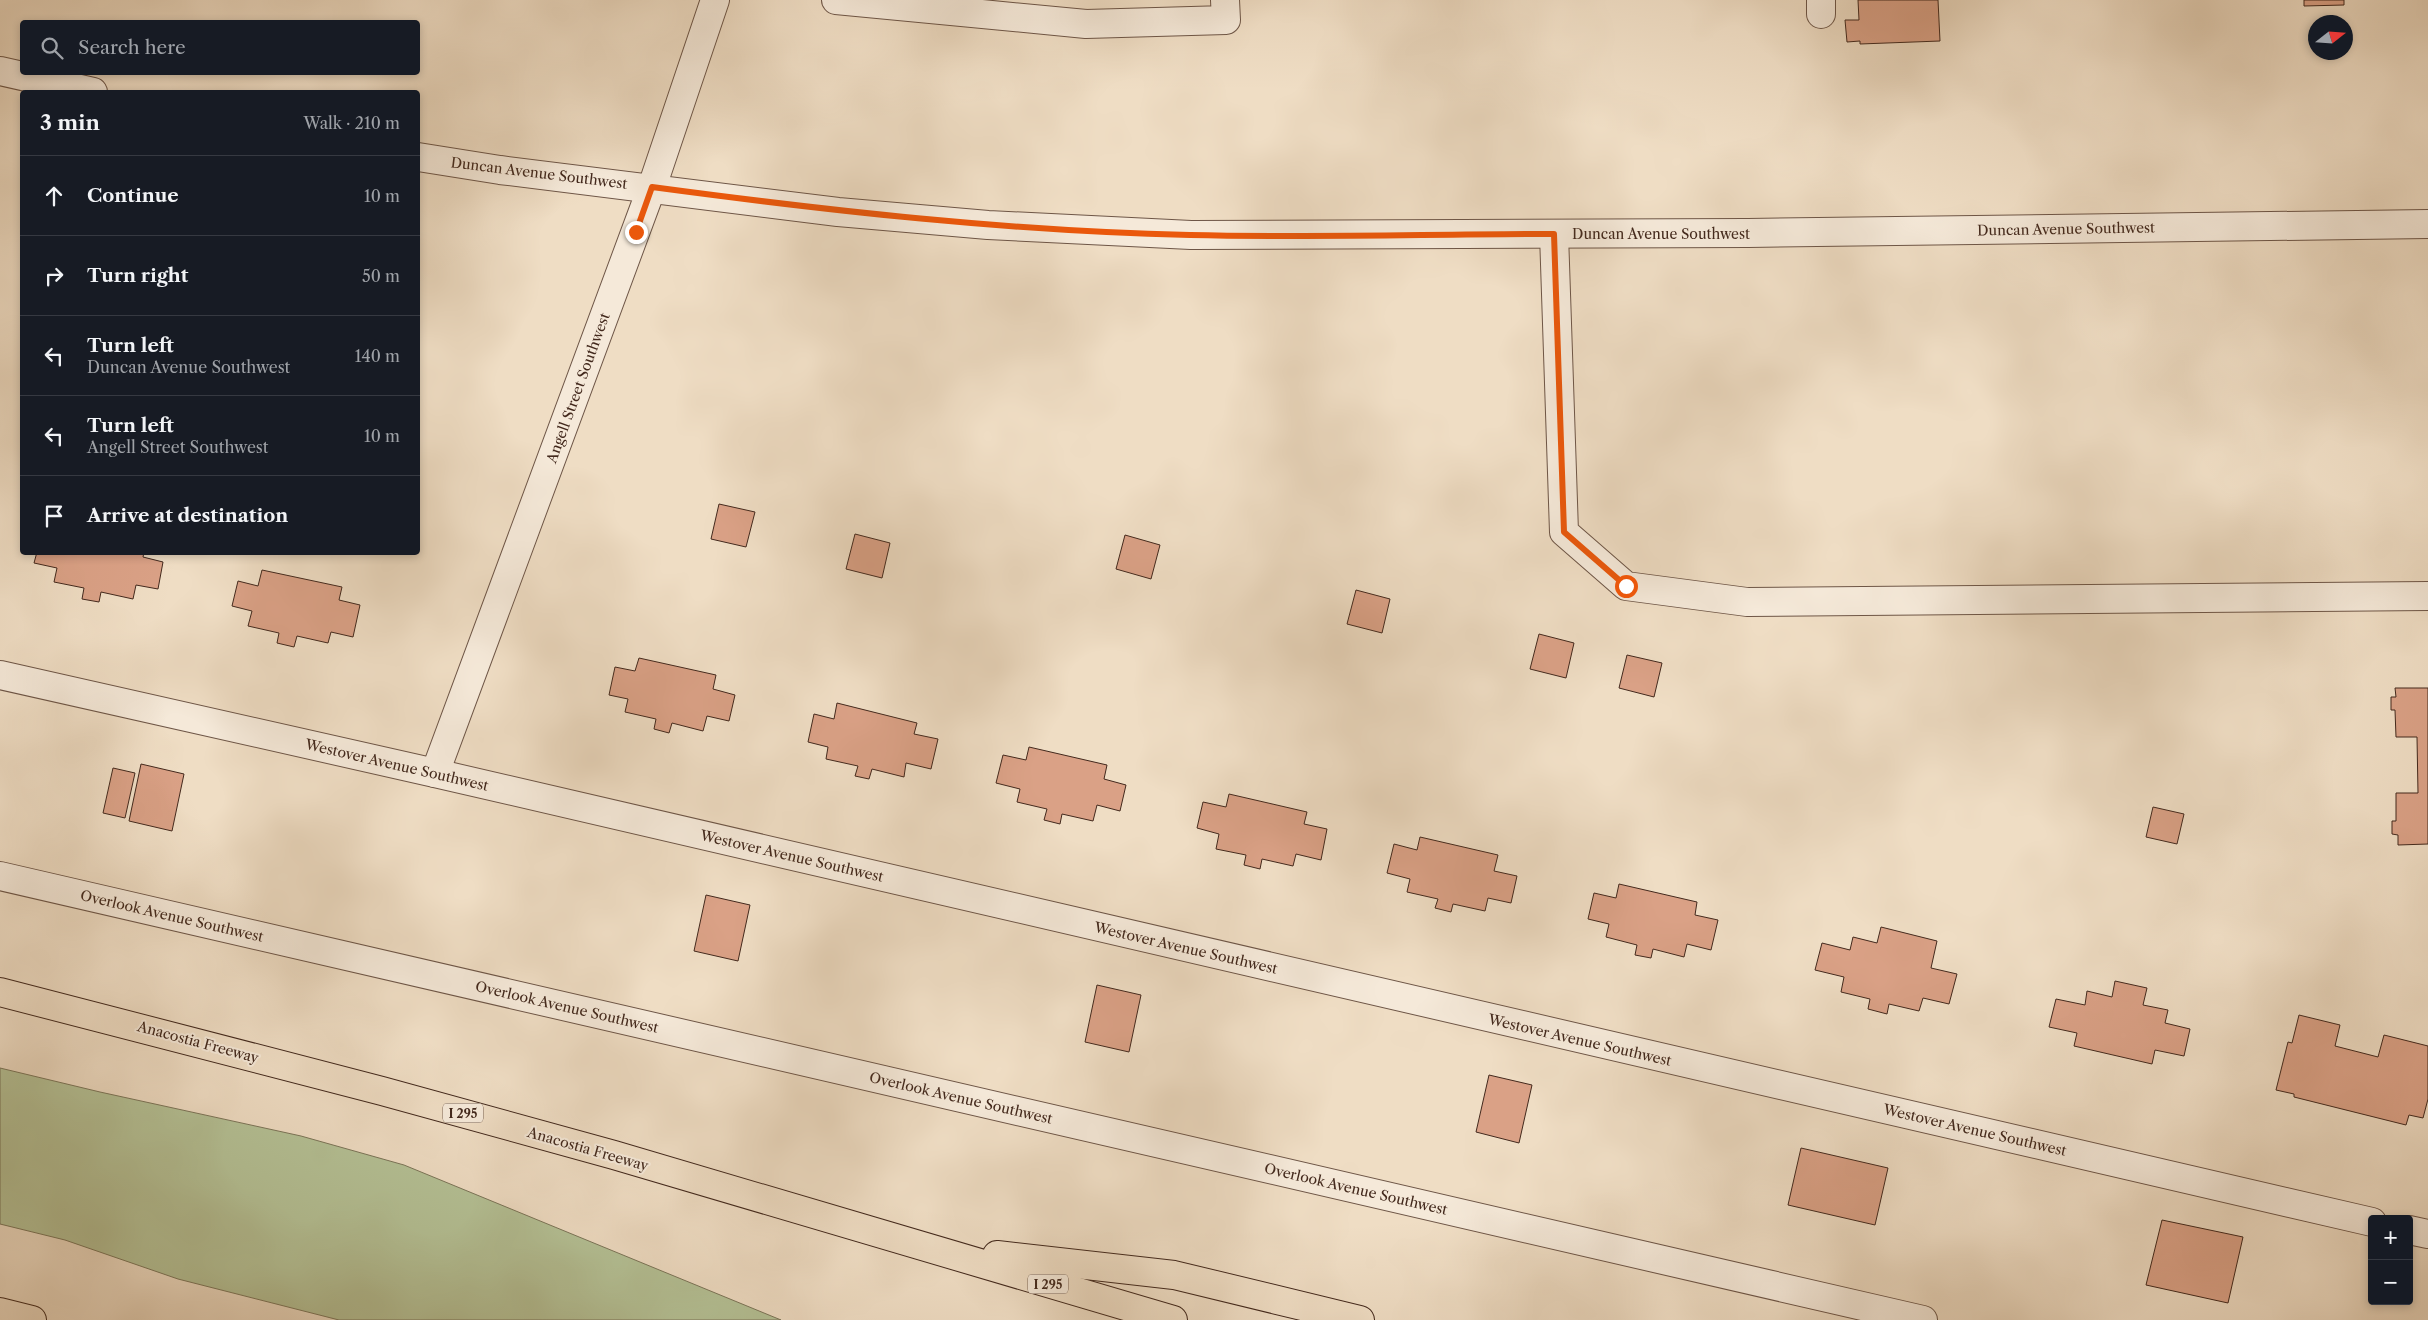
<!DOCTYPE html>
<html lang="en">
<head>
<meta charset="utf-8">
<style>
	:root { --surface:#171b24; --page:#242831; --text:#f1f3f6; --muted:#9ea1a6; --line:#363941 }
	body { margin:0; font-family:"Libre Caslon Text",serif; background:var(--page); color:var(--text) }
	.controls { position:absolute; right:15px; bottom:15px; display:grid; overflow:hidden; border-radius:5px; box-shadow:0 2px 8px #0003 }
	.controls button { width:45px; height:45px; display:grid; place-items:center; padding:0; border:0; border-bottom:1px solid var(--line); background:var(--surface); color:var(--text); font:25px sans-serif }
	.compass { position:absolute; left:2308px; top:15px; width:45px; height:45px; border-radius:50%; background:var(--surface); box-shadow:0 2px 8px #0003; rotate:73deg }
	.stop { position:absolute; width:15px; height:15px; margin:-11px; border:4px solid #ea580c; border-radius:50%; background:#fff }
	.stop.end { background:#ea580c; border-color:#fff; box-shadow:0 1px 5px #0008 }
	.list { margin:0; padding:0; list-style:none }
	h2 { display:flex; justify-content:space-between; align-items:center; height:65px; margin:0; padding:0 20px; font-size:21px }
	h2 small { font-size:16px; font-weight:400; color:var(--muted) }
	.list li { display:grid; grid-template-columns:32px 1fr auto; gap:15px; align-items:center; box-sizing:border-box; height:80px; padding:0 20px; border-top:1px solid var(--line) }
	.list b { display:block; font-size:19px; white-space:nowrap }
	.list p { margin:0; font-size:16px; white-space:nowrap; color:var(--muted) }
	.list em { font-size:16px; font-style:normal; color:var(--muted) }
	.icon { flex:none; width:28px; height:28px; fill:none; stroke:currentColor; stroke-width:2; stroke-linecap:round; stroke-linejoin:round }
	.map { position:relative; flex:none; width:2428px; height:1320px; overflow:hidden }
	.search { position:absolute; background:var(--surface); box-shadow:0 2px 8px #0003; left:20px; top:20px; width:400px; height:55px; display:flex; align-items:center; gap:12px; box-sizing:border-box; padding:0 18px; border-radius:5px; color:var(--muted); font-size:19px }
	.panel { position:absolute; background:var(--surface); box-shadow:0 2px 8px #0003; left:20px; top:90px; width:400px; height:465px; border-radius:5px }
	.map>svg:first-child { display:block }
	.green { fill:#b5c297; stroke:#7c765a }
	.building { fill:#daa186; stroke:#43291d }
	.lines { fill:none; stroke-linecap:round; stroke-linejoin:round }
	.minor-casing { stroke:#6e5647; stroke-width:30 }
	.highway-casing { stroke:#43291d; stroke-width:30 }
	.minor { stroke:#f5e9d9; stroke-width:28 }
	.highway { stroke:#efddc4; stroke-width:28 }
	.route { stroke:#ea580c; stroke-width:6 }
	.labels { text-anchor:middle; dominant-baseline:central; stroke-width:4; stroke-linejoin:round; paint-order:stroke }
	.shield { fill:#f5e9d9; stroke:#786355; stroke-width:1 }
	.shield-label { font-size:12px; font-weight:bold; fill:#43291d }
	.street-label { font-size:14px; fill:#43291d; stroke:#f5e9d9 }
</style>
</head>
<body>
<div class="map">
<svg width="2428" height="1320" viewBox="0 0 2428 1320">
	<rect width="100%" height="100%" fill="#efddc4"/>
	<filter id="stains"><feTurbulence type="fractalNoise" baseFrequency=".004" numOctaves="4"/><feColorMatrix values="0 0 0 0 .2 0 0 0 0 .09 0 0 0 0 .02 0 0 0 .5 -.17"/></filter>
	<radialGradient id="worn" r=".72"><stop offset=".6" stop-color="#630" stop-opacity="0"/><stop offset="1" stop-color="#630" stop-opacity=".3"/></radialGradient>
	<path class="green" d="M0 1068 100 1092 301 1136 404 1165 781 1320H339L178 1279 65 1240 0 1224Z"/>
	<g class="building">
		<path d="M1858 0H1938L1940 41 1860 44V41L1847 42 1845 20H1859Z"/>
		<path d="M2304 0H2344V5L2304 6Z"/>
		<path d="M719 504 755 512 746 547 711 539Z"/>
		<path d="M855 534 890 543 882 578 846 569Z"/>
		<path d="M1125 535 1160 545 1151 579 1116 569Z"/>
		<path d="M37 552H144L143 557 163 562 158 589 136 585 133 599 101 592 99 602 82 599 84 588 54 582 57 568 34 563Z"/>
		<path d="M262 570 342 587 339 600 360 605 353 637 331 632 328 643 297 636 294 647 277 643 279 633 248 626 252 611 232 606 238 581 258 586Z"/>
		<path d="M1356 590 1390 599 1382 633 1347 624Z"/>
		<path d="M1539 634 1574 643 1566 678 1530 669Z"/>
		<path d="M1627 655 1662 663 1654 697 1619 688Z"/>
		<path d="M639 658 716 675 713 689 735 695 729 721 707 716 703 731 672 723 669 733 654 729 656 719 625 712 628 699 609 695 615 667 635 671Z"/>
		<path d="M2395 688H2428V844L2398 845V835L2392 834V821H2396V793H2418L2417 737H2396L2395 710H2391V697H2396Z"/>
		<path d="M837 703 917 723 914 734 938 739 931 769 906 763 904 777 872 769 869 779 855 776 858 766 826 759 828 747 808 742 814 714 834 719Z"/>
		<path d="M1029 747 1107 765 1104 779 1126 785 1120 811 1097 805 1093 821 1062 814 1060 824 1044 820 1047 809 1017 802 1020 789 996 783 1003 755 1026 760Z"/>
		<path d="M141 764 184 774 172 831 129 821Z"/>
		<path d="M113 768 135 773 125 818 103 813Z"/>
		<path d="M1229 794 1307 812 1304 824 1327 829 1321 860 1296 854 1293 866 1262 859 1260 869 1244 865 1246 855 1216 849 1219 834 1197 828 1203 802 1226 807Z"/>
		<path d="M2153 807 2184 814 2177 844 2146 837Z"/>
		<path d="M1420 837 1498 855 1494 871 1517 876 1511 903 1488 898 1485 911 1453 904 1451 912 1435 908 1438 899 1407 892 1410 879 1387 873 1394 844 1417 850Z"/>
		<path d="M1619 884 1697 902 1695 915 1718 920 1711 950 1687 944 1684 957 1653 949 1651 958 1635 955 1637 945 1606 937 1609 924 1588 919 1594 893 1616 898Z"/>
		<path d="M706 895 750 905 738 961 694 951Z"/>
		<path d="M1881 927 1937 941 1931 968 1957 974 1949 1004 1923 998 1919 1011 1889 1004 1887 1014 1868 1009 1870 999 1841 992 1844 977 1815 970 1822 943 1850 950 1853 937 1877 943Z"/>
		<path d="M2115 981 2147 988 2143 1005 2168 1010 2165 1023 2190 1029 2184 1056 2155 1050 2152 1064 2074 1046 2077 1033 2049 1027 2056 999 2085 1005 2087 991 2112 997Z"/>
		<path d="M1097 985 1141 995 1129 1052 1085 1042Z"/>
		<path d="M2299 1015 2340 1025 2335 1046 2378 1057 2384 1035 2428 1046V1099L2423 1118 2409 1115 2406 1125 2294 1097V1094L2276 1090 2288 1042 2292 1043Z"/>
		<path d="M1489 1075 1532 1085 1519 1143 1476 1132Z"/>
		<path d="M1801 1148 1888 1168 1875 1225 1788 1205Z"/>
		<path d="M2162 1220 2243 1237 2228 1303 2146 1285Z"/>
	</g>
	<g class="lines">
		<g class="minor-casing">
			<g id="minor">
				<path d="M836 0 1086 24 1226 20 1225 0"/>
				<path d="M1821 0V14"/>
				<path d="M0 71 93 92"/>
				<path d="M418 157 500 170 838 212 988 225 1191 235 1748 233 2428 224"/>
				<path d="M1554 234 1564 532 1626 586 1747 602 2428 596"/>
				<path d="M0 675 435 773 2372 1222"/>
				<path d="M435 773 652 187 715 0"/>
				<path d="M0 876 1923 1320"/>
				<path d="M2409 1230 2428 1234"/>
			</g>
		</g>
		<g class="highway-casing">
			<g id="highway">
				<path d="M0 992 382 1091 614 1155 1173 1320"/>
				<path d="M997 1255 1174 1275 1360 1320"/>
				<path d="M0 1312 32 1320"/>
			</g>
		</g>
		<use href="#minor" class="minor"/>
		<use href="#highway" class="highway"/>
	</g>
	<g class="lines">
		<path class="route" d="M636 232 652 187C831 211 1010 231 1190 235 1311 238 1433 234 1554 234L1564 532 1626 586"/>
	</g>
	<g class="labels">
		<g class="shield">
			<rect x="443" y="1103.5" width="40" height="19" rx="4"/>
			<rect x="1028" y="1274.5" width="40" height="19" rx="4"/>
		</g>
		<g class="shield-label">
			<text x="463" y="1113">I 295</text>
			<text x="1048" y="1284">I 295</text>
		</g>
		<g class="street-label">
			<text transform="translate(539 173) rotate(7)">Duncan Avenue Southwest</text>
			<text transform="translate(2066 229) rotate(-1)">Duncan Avenue Southwest</text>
			<text x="1661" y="234">Duncan Avenue Southwest</text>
			<text transform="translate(578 388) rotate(-70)">Angell Street Southwest</text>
			<text transform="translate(397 765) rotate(13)">Westover Avenue Southwest</text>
			<text transform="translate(792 856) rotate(13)">Westover Avenue Southwest</text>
			<text transform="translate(172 916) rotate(13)">Overlook Avenue Southwest</text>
			<text transform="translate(1186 948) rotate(13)">Westover Avenue Southwest</text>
			<text transform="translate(567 1007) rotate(13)">Overlook Avenue Southwest</text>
			<text transform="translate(1580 1040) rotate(13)">Westover Avenue Southwest</text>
			<text transform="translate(198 1042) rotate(15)">Anacostia Freeway</text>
			<text transform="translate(961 1098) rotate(13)">Overlook Avenue Southwest</text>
			<text transform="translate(1975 1130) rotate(13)">Westover Avenue Southwest</text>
			<text transform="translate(588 1149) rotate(16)">Anacostia Freeway</text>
			<text transform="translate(1356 1189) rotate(13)">Overlook Avenue Southwest</text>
		</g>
	</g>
	<rect width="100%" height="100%" filter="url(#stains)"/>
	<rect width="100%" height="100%" fill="url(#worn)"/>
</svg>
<div class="controls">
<button>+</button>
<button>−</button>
</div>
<svg class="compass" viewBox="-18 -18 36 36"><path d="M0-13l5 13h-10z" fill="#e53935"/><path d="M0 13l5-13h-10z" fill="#9ea1a6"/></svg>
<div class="stop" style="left:1626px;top:586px"></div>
<div class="stop end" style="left:636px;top:232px"></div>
<div class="search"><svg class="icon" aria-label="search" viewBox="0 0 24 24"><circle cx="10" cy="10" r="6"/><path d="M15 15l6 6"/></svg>Search here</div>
<section class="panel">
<h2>3 min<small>Walk · 210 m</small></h2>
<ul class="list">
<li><svg class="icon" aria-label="ahead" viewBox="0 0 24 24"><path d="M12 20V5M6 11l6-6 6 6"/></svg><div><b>Continue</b></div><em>10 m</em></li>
<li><svg class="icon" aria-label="right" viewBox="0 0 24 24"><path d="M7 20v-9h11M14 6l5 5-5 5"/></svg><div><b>Turn right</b></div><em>50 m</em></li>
<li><svg class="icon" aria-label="left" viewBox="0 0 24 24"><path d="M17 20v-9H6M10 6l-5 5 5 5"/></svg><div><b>Turn left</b><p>Duncan Avenue Southwest</p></div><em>140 m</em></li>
<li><svg class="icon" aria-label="left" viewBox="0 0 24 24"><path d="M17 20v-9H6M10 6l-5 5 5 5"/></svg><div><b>Turn left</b><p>Angell Street Southwest</p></div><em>10 m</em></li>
<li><svg class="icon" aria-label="arrive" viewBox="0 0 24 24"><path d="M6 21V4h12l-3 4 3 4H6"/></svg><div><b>Arrive at destination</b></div></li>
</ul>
</section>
</div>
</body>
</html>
